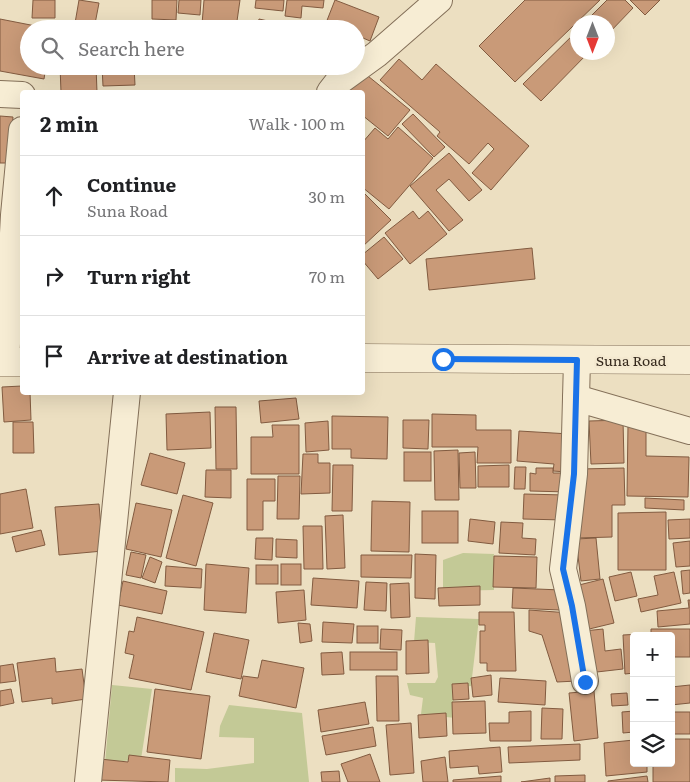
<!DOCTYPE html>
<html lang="en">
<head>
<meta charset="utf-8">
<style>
	:root { --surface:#fff; --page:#f2f2f2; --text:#202124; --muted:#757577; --line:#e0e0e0 }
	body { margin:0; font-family:Literata,serif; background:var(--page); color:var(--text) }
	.controls { position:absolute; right:15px; bottom:15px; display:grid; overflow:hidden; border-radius:5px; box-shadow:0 5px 20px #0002 }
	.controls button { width:45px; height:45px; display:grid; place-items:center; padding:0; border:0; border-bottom:1px solid var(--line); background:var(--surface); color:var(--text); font:25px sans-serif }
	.compass { position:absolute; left:570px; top:15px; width:45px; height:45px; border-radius:50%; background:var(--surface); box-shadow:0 5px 20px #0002; rotate:180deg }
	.stop { position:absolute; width:15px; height:15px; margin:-11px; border:4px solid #1a73e8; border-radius:50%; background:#fff }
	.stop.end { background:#1a73e8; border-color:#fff; box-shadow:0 1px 5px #0008 }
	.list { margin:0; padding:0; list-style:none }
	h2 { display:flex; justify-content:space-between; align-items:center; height:65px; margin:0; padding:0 20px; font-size:21px }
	h2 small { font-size:16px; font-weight:400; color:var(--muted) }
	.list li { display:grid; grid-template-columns:32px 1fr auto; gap:15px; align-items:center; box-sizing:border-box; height:80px; padding:0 20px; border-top:1px solid var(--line) }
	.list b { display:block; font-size:19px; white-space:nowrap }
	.list p { margin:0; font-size:16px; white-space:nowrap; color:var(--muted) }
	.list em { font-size:16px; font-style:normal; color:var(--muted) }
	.icon { flex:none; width:28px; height:28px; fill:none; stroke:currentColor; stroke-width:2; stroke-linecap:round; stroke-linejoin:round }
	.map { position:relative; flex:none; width:690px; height:782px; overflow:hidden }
	.search { position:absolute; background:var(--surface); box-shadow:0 5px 20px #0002; left:20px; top:20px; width:345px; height:55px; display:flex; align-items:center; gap:12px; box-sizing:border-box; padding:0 18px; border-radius:28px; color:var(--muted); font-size:19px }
	.panel { position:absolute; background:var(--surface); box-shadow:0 5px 20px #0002; left:20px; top:90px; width:345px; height:305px; border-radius:5px }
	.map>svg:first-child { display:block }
	.green { fill:#c3c996 }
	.building { fill:#c99a78; stroke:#825b40 }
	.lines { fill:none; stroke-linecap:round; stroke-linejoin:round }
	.minor-casing { stroke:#847059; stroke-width:28 }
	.tertiary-casing { stroke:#847059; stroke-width:29 }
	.minor { stroke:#f7edd4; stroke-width:26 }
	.tertiary { stroke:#f7edd4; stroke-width:28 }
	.route { stroke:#1a73e8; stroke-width:6 }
	.labels { text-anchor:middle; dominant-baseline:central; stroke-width:5; stroke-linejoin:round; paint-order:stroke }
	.street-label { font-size:14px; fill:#35291d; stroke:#f4e9d0 }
</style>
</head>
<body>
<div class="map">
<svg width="690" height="782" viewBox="0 0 690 782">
	<rect width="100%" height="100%" fill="#ecdfc1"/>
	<g class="green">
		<path d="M463 553 494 554V590L443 591V560Z"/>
		<path d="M416 617 479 619 471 686 452 688 455 718 421 714 423 698 410 695 407 683H435L438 677 435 643 414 642Z"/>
		<path d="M112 685 152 689 141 759 105 763Z"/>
		<path d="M229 705 302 713 309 782H175V768L207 769 254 763V738L219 737 220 726Z"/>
	</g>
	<g class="building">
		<path d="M33 0H55V18H32Z"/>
		<path d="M79 0 99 3 94 29H74Z"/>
		<path d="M152 0H177L176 20 152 19Z"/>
		<path d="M179 0H201L200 15 178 13Z"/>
		<path d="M204 0H240L236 28 202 24Z"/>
		<path d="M256 0H284L283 11 255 8Z"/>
		<path d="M287 0H324L323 8 302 6 301 18 285 16Z"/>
		<path d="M335 0 379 17 370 41 356 35V29H340L326 23Z"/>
		<path d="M525 0H600L515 82 479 46Z"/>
		<path d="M607 0H625L633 8 608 34V22H585Z"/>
		<path d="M630 0H660L645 15Z"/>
		<path d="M0 19 51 29H29V66H46L44 79 0 71Z"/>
		<path d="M259 19 277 23 276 29H257Z"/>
		<path d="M154 22 199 23V29H154Z"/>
		<path d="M578 30V52H589L541 101 523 84Z"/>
		<path d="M399 59 422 80 436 64 529 146 491 190 472 173 494 149 488 143 469 164 437 136 440 132 380 80Z"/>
		<path d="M60 66H96L97 92H61Z"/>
		<path d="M102 66H134L135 85 103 86Z"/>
		<path d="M363 72 410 110 388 136 362 115V92H346Z"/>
		<path d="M413 114 445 147 434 157 402 124Z"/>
		<path d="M0 116 13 117 9 163H0Z"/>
		<path d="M398 127 433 158 389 209 362 187V143L375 128 388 139Z"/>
		<path d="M449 153 482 190 469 201 449 179 436 190 463 220 449 231 410 186Z"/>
		<path d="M362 191 391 220 362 247Z"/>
		<path d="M413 211 419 219 428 211 447 234 410 264 385 233Z"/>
		<path d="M384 237 403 259 378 279 362 260V255Z"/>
		<path d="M532 248 535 279 429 290 426 259Z"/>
		<path d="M22 386V392H30L31 420 4 422 2 387Z"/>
		<path d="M296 398 299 419 261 423 259 401Z"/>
		<path d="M215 407H236L237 469H216Z"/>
		<path d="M210 412 211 448 167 450 166 414Z"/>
		<path d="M432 414 476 415V430H511V463H477L478 447H432Z"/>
		<path d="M332 416 388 417 387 459 351 458V449H332Z"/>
		<path d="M403 420H429L428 449 403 448Z"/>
		<path d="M623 420 624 463 591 464 589 421Z"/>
		<path d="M328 421 329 450 306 452 305 423Z"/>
		<path d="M13 422H33L34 453H13Z"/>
		<path d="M272 425H299V474H251V437H273Z"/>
		<path d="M628 425 646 426V456L689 457 688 497 627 496Z"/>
		<path d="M519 431 570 434 567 472 553 471 554 464 517 461Z"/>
		<path d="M458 450 459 500H435L434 451Z"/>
		<rect x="404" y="452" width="27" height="29"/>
		<path d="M475 452 476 488H460L459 453Z"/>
		<path d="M150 453 185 463 177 494 141 485Z"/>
		<path d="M303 454H318V463H330V493L301 494Z"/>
		<path d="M333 465H353L352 511H332Z"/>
		<path d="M509 465V487H478V466Z"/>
		<path d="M515 467H526L525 489H514Z"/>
		<path d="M536 468H553V473H568V492L530 491V473L536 474Z"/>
		<path d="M624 468 625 505H612V537L576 538 580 469Z"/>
		<path d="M206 470H231V498L205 497Z"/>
		<path d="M278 476H300L299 519H277Z"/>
		<path d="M247 479H275V501H263V530H247Z"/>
		<path d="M26 489 33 528 0 534V494Z"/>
		<path d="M524 494 565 495 564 520 523 519Z"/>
		<path d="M183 495 213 503 196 566 166 558Z"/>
		<path d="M645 498 684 500V510L645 508Z"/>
		<path d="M372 501 410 502 409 552 371 551Z"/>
		<path d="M136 503 172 510 161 557 126 549Z"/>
		<path d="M99 504 103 551 59 555 55 507Z"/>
		<rect x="422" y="511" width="36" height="32"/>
		<path d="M666 512V570H618V513Z"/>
		<path d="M343 515 345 568 327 569 325 516Z"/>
		<path d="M470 519 495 522 493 544 468 541Z"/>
		<path d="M690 519V538L669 539 668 520Z"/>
		<path d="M501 522 523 523 522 538 536 539 535 555 499 553Z"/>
		<path d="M303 526H322L323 569H304Z"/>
		<path d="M41 530 45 545 16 552 12 537Z"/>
		<path d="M256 538H273L272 560 255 559Z"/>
		<path d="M596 538 600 579 581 581 576 539Z"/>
		<path d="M276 539 297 540V558L276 557Z"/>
		<path d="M690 541V566L676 567 673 543Z"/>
		<path d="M131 552 146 555 141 578 126 575Z"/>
		<path d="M415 554 436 555 435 599 415 598Z"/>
		<path d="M361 555H412L411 578 361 577Z"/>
		<path d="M494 556 537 557 536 588 493 587Z"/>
		<path d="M150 557 162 562 155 583 142 578Z"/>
		<path d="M206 564 249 568 246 613 204 610Z"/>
		<rect x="281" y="564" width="20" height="21"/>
		<rect x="256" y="565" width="22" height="19"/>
		<path d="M166 566 202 569 201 588 165 586Z"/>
		<path d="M690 570V593L683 594 681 571Z"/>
		<path d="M631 572 637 596 615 601 609 577Z"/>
		<path d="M674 572 681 603 641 612 638 599 658 595 654 576Z"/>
		<path d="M313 578 359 581 357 608 311 605Z"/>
		<path d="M603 579 614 623 581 631 575 586Z"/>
		<path d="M123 581 167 591 162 614 118 605Z"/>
		<path d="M366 582 387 583 386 611 364 610Z"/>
		<path d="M409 583 410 617 391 618 390 584Z"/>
		<path d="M480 586V605L439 606 438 588Z"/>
		<path d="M513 588 561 590 560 610 512 608Z"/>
		<path d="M304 590 306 620 278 623 276 592Z"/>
		<path d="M688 600H690V624L658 627 657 611 689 608Z"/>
		<path d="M529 610 570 613 577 681 557 682 542 635 529 631Z"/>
		<path d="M479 612H514L516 671H487V663H480V631H485V625H479Z"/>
		<path d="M137 617 204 632 191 690 129 678 134 655 125 653 129 631 134 632Z"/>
		<path d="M323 622 354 624 352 643 322 642Z"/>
		<path d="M298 623 310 624 312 641 300 643Z"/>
		<rect x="357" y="626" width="21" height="17"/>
		<path d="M381 629 402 630 401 650 380 649Z"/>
		<path d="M603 629 605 651 621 649 623 669 588 673 584 631Z"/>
		<path d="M651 629H690V657H671V636H651Z"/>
		<path d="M214 633 249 640 241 679 206 672Z"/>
		<path d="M641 634 642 636H634V673L625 674 623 635Z"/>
		<path d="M428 640 429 673 406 674V641Z"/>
		<path d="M342 652 344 674 322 675 321 653Z"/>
		<rect x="350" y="652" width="47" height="18"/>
		<path d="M55 658 56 672 82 669 86 699 52 704V698L22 702 17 663Z"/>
		<path d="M262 660 304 668 296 708 239 696 243 676 258 678Z"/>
		<path d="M13 664 16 681 0 683V666Z"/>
		<path d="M491 675 492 695 473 697 471 678Z"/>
		<path d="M376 676H398L399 721H377Z"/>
		<path d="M500 678 546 681 545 705 498 702Z"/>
		<path d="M468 683 469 699 453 700 452 684Z"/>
		<path d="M690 685V703L671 705V687Z"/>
		<path d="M11 689 14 703 0 706V691Z"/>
		<path d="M155 689 210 696 201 759 147 752Z"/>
		<path d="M594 691 598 738 574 741 569 693Z"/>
		<path d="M627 693 628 705 612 706 611 694Z"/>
		<path d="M485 701 486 733 453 734 452 702Z"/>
		<path d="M365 702 369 724 321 732 318 710Z"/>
		<path d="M542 708 563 709 562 739H541Z"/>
		<path d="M531 711V741H490L489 723H509V712Z"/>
		<path d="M634 711V732L623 733 622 712Z"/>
		<rect x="671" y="712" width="19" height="22"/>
		<path d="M446 713 447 736 419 738 418 715Z"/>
		<path d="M411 723 414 773 390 775 386 725Z"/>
		<path d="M373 727 376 746 326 755 322 736Z"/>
		<path d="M671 739H690V782H653V763H671Z"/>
		<path d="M634 740V763H647V772L606 776 604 743Z"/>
		<path d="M580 744V760L509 763 508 747Z"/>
		<path d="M500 747 502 772 479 774 478 766 450 768 449 751Z"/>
		<path d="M370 754 380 782H348L341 764Z"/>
		<path d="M129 755 170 760 168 782 97 780 100 759 128 762Z"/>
		<path d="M445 757 448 782H423L421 761Z"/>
		<path d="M339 771 340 782H322L321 772Z"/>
		<path d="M585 775V782H555V776Z"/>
		<path d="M501 776V782H453V780Z"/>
		<path d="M647 776 648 782H608V781Z"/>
		<path d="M550 778V782H521Z"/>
	</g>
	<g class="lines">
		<g class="minor-casing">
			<g id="minor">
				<path d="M330 92 337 83 377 54 439 0"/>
				<path d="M0 94 22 95"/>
				<path d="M577 360 574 474 563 569 572 606 585 681"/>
				<path d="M6 362 14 215 22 130"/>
				<path d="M576 398 690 431"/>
				<path d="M88 782 127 392"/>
			</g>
		</g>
		<g class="tertiary-casing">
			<g id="tertiary">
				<path d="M362 358 690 360"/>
				<path d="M0 362H22"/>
			</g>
		</g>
		<use href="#minor" class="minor"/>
		<use href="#tertiary" class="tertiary"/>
	</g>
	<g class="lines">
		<path class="route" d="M443 359 577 360 574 474 563 569 572 606 585 682"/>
	</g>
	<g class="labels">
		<g class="street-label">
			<text x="631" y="360">Suna Road</text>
		</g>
	</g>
</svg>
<div class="controls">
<button>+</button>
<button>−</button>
<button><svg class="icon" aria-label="layers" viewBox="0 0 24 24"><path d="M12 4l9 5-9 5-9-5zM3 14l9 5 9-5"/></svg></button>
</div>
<svg class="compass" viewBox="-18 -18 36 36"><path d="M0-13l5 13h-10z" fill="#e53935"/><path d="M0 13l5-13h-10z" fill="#757577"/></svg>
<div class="stop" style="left:443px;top:359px"></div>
<div class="stop end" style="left:585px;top:682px"></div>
<div class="search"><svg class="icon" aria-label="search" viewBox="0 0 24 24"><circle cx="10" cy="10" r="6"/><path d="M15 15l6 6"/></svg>Search here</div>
<section class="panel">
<h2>2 min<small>Walk · 100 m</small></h2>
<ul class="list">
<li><svg class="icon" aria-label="ahead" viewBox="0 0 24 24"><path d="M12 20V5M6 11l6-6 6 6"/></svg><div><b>Continue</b><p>Suna Road</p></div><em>30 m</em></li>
<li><svg class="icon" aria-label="right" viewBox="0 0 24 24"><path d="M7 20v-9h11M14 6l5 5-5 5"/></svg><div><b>Turn right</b></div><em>70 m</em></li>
<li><svg class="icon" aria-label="arrive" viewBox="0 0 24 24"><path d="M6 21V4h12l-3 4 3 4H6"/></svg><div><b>Arrive at destination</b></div></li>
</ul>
</section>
</div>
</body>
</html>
